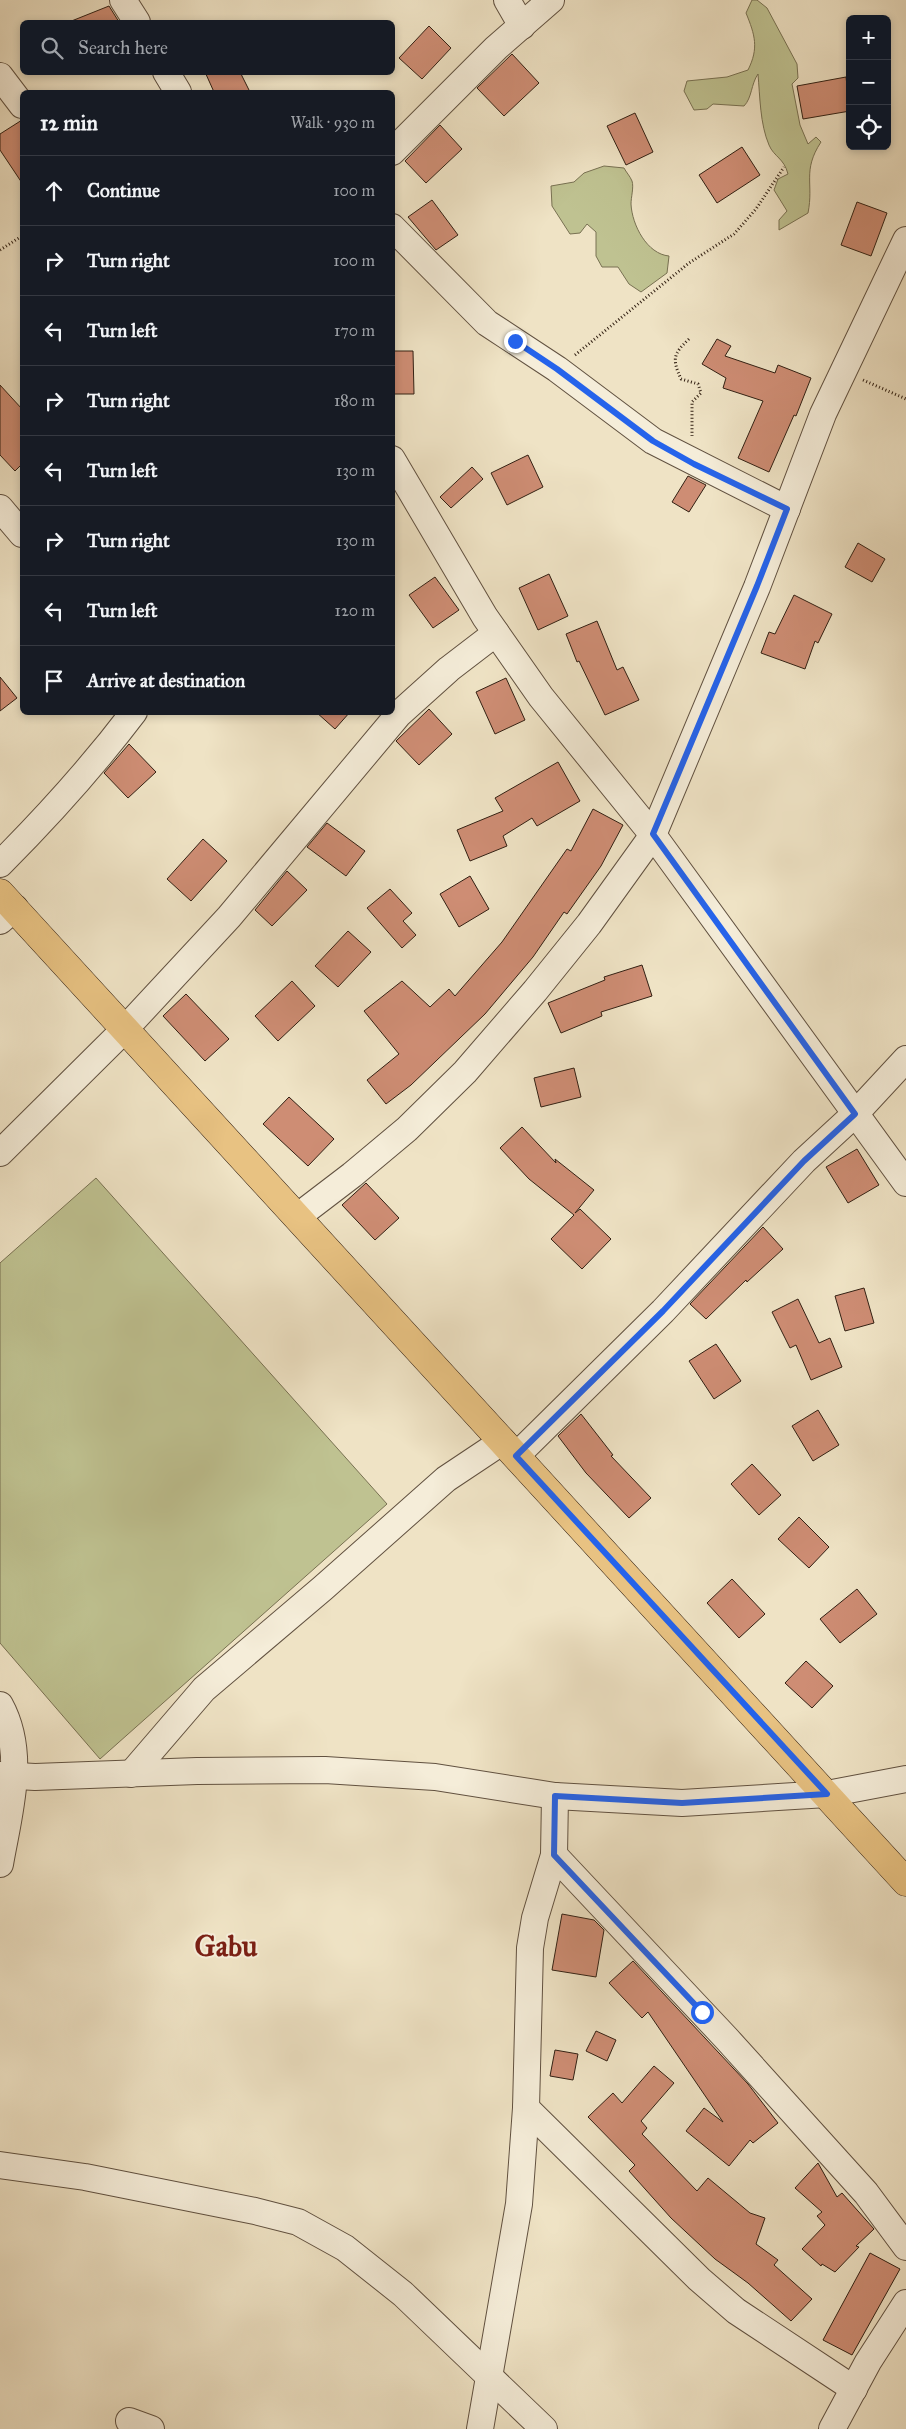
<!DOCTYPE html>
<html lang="en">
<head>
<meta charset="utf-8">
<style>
	:root { --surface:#171b24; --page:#242831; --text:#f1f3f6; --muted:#9ea1a6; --line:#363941 }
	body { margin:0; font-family:"IM FELL Great Primer",serif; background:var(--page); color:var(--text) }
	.controls { position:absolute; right:15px; top:15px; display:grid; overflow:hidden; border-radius:8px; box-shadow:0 2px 8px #0003 }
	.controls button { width:45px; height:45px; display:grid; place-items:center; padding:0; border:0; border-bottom:1px solid var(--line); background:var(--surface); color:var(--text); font:25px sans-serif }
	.stop { position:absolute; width:15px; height:15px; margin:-11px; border:4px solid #2563eb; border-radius:50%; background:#fff }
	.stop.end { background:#2563eb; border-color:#fff; box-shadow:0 1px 5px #0008 }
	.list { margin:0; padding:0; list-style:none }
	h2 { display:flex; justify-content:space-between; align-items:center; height:65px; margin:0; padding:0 20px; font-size:21px }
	h2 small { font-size:16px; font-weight:400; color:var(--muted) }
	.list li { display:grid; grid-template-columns:32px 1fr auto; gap:15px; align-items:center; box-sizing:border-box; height:70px; padding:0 20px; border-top:1px solid var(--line) }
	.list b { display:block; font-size:19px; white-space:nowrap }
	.list em { font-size:16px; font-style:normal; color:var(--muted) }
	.icon { flex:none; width:28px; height:28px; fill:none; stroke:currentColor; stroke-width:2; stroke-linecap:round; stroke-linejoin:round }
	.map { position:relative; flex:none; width:906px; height:2429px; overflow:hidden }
	.search { position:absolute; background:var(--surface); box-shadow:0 2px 8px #0003; left:20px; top:20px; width:375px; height:55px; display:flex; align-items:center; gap:12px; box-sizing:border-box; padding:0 18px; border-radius:8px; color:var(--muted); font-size:19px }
	.panel { position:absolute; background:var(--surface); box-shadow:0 2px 8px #0003; left:20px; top:90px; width:375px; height:625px; border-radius:8px }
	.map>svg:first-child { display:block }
	.green { fill:#bfc291; stroke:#787152 }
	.building { fill:#ce8d74; stroke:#322013 }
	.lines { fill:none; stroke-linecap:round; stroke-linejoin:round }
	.minor-casing { stroke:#615140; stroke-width:28 }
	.major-casing { stroke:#322013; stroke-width:29 }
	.path { stroke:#322013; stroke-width:3; stroke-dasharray:1 2.5; stroke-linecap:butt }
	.minor { stroke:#f5edd9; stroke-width:26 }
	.major { stroke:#e8c282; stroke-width:28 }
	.route { stroke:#2563eb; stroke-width:6 }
	.labels { text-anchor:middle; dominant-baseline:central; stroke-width:4; stroke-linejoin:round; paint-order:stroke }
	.town-label { font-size:29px; font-weight:bold; fill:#7a1f14; stroke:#f5edd9 }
</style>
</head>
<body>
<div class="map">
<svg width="906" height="2429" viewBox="0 0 906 2429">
	<rect width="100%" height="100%" fill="#efe3c5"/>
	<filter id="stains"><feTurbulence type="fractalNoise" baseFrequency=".004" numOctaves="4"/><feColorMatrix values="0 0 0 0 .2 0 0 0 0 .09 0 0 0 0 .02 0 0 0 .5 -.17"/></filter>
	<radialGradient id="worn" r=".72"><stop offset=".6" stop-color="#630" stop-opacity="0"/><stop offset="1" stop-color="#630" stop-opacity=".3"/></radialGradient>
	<g class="green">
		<path d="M752 0H757L767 8 797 64 798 78 792 84 800 125 808 144 816 137 821 142C802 171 814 183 808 213L779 230V220L787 211 774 190 778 179 788 174C784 158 774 157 769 145 760 124 760 97 758 74 751 84 752 98 744 106L713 104 707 109 694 110 684 91 687 81 727 77 748 70C759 48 755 35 746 13Z"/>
		<path d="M604 166 624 168C626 172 630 176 632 181 634 187 631 197 631 204 632 225 647 254 669 256L667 273 641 292 629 284 618 267H602L596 256V232L587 224 580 233 570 234 552 206 551 186 574 182 584 173Z"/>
		<path d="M96 1178 387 1504 100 1759 0 1643V1263Z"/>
	</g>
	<g class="building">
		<path d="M109 6 119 22H69Z"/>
		<path d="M429 26 451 48 422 79 399 58Z"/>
		<path d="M512 54 539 83 504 116 477 88Z"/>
		<path d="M205 72H240L250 92H214Z"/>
		<path d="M846 77 850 111 803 119 797 86Z"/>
		<path d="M635 113 653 152 626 165 607 126Z"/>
		<path d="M22 120V183L0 150V134Z"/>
		<path d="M440 125 462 149 426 183 405 161Z"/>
		<path d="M742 147 760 175 717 203 699 175Z"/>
		<path d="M432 200 458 235 436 250 408 217Z"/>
		<path d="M857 202 887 213 871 256 841 245Z"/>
		<path d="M717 339 731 346 725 356 775 373 778 365 811 378 796 416 794 415 769 472 738 458 763 401 723 388 726 378 702 364Z"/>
		<path d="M392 351H413L414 394H392Z"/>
		<path d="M0 385 22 409V464L15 471 0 455Z"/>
		<path d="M528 455 543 487 507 505 491 473Z"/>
		<path d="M472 467 483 479 451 508 440 497Z"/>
		<path d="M688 476 706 485 689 512 672 502Z"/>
		<path d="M858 543 885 559 872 582 845 567Z"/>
		<path d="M549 574 568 616 538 630 519 588Z"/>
		<path d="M435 577 459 610 433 628 409 595Z"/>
		<path d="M794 595 832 614 818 643 815 641 805 669 761 653 769 632 775 634Z"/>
		<path d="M597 621 617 670 623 667 639 700 605 715 579 661 577 662 566 634Z"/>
		<path d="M0 677 17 698 0 711Z"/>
		<path d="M506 678 525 720 495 734 476 692Z"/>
		<path d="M429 709 452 734 419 765 396 741Z"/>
		<path d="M316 712H350L335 729Z"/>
		<path d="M129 744 156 772 128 798 104 773Z"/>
		<path d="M558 762 580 801 537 826 532 818 503 836 507 846 470 861 457 830 503 811 495 798Z"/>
		<path d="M593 809 623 825 601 866 567 914 564 912 533 957 485 1014 411 1085 386 1104 367 1080 399 1054 364 1011 402 981 430 1007 449 989 455 996 502 942 567 849 571 851Z"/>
		<path d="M327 823 365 851 346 876 307 847Z"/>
		<path d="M203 839 227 861 191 901 167 879Z"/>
		<path d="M287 871 307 890 272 926 255 910Z"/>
		<path d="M470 876 489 909 459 927 440 894Z"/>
		<path d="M390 889 412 913 403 921 416 935 402 948 367 908Z"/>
		<path d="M348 931 371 952 338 987 315 966Z"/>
		<path d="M642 965 652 996 601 1012 602 1016 561 1033 548 1003 605 980 604 977Z"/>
		<path d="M292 981 315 1006 278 1041 255 1016Z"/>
		<path d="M186 994 229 1039 205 1061 163 1016Z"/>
		<path d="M574 1068 581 1097 541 1107 534 1078Z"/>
		<path d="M289 1097 334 1139 308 1166 263 1124Z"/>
		<path d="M522 1127 556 1163 555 1159 594 1190 575 1213 580 1209 611 1239 582 1269 551 1239 574 1215 529 1179 500 1148Z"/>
		<path d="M857 1149 879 1185 848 1203 826 1167Z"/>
		<path d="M366 1183 399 1218 375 1240 342 1205Z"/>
		<path d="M763 1227 783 1249 747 1282 746 1280 706 1319 690 1304Z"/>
		<path d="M864 1288 874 1323 845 1331 835 1296Z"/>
		<path d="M798 1299 819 1343 830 1338 842 1367 811 1380 796 1345 790 1348 772 1312Z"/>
		<path d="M716 1344 741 1381 714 1399 689 1361Z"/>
		<path d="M818 1410 839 1445 813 1461 792 1426Z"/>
		<path d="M581 1414 613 1455 611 1456 651 1498 629 1518 586 1473 558 1436Z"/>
		<path d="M752 1464 781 1495 759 1515 731 1484Z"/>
		<path d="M799 1517 829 1547 809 1568 778 1539Z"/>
		<path d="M732 1579 765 1614 739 1638 707 1603Z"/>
		<path d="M857 1589 877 1614 840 1643 820 1619Z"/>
		<path d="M806 1661 833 1686 812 1708 785 1683Z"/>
		<path d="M562 1914 594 1920 604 1930 596 1977 552 1970Z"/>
		<path d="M633 1961 748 2084 778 2123 753 2143 750 2140 729 2166 686 2131 704 2108 723 2122 648 2012 642 2018 609 1983Z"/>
		<path d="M596 2031 616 2040 607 2061 586 2051Z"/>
		<path d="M555 2050 578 2054 573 2080 550 2076Z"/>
		<path d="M654 2066 674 2083 641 2121 647 2128 642 2134 697 2191 708 2178 750 2213 765 2218 756 2244 778 2260 774 2265 812 2299 791 2321 748 2283 715 2259 671 2218 629 2171 635 2165 588 2117 613 2093 622 2103Z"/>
		<path d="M818 2163 837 2197 842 2193 874 2229 856 2246 859 2247 835 2272 822 2264 821 2266 802 2249 825 2225 817 2216 822 2212 795 2188Z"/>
		<path d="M870 2253 900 2269 852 2355 823 2340Z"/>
	</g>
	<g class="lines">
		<g class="minor-casing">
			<g id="minor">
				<path d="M123 0 137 22"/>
				<path d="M507 0 522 26"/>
				<path d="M166 72 178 92"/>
				<path d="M0 76 22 105"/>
				<path d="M392 152 496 48 551 0"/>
				<path d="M392 227 487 323 557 369 653 441 787 509"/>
				<path d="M392 459 485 617 541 697 653 835 906 1183"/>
				<path d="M0 508 22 534"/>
				<path d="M0 864C48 816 93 766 134 712"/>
				<path d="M0 921 15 908"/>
				<path d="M0 1153 125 1029 229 917 399 714 449 669 496 633"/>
				<path d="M297 1217 352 1175 407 1129 465 1072 535 991 589 924 653 835 757 587 823 414 906 240"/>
				<path d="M516 1456 663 1311 804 1161 855 1114 906 1059"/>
				<path d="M0 1705C27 1754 9 1812 0 1864"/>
				<path d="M131 1774 204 1689 323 1588 446 1479 503 1441"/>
				<path d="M0 1775 35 1777 197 1771 325 1770 435 1777 555 1796 682 1803 827 1794 906 1779"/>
				<path d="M554 1855 727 2039 866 2193 906 2247"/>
				<path d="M526 2108 699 2279 736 2311 854 2389"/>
				<path d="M0 2165 85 2177 255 2211 298 2222 345 2248 403 2294 544 2429"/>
				<path d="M129 2421 151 2429"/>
				<path d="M480 2429 519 2204 526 2108 530 1948 535 1918 554 1855 555 1796"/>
				<path d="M832 2429 868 2362 906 2303"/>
			</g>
		</g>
		<g class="major-casing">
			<path id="major" d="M0 893 906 1882"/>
		</g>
		<g class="path">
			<path d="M0 250 22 236"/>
			<path d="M689 339C673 354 672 359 681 379L698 384 701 393 692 402V436"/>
			<path d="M575 355 689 263 734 234 756 209 784 167"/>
			<path d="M863 380 906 399"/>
		</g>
		<use href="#minor" class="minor"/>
		<use href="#major" class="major"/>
	</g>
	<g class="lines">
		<path class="route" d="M515 341 557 369 653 441 694 464 787 509 757 586 653 834 855 1114 804 1161 663 1311 516 1456 827 1794 682 1803 555 1796 554 1855 702 2012"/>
	</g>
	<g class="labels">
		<g class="town-label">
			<text x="226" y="1946">Gabu</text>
		</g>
	</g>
	<rect width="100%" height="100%" filter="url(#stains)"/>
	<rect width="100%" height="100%" fill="url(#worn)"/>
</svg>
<div class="controls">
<button>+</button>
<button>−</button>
<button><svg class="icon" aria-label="locate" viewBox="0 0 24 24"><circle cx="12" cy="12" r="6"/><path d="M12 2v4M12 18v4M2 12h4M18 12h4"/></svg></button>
</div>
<div class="stop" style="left:702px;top:2012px"></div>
<div class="stop end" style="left:515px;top:341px"></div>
<div class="search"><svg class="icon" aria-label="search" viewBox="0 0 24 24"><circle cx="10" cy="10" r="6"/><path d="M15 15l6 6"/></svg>Search here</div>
<section class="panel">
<h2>12 min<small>Walk · 930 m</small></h2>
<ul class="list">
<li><svg class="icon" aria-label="ahead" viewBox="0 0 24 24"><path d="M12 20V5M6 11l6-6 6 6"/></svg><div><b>Continue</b></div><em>100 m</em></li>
<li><svg class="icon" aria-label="right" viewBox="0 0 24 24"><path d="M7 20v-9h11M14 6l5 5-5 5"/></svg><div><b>Turn right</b></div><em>100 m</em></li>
<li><svg class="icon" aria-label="left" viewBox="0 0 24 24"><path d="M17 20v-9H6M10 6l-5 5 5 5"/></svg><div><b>Turn left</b></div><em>170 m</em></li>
<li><svg class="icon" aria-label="right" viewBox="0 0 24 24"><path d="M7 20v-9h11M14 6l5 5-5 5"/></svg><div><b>Turn right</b></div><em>180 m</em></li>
<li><svg class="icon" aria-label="left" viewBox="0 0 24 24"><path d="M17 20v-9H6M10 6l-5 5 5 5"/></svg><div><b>Turn left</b></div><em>130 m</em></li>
<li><svg class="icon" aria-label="right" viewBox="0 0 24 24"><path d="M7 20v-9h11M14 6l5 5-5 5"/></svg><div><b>Turn right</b></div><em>130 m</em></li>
<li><svg class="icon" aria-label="left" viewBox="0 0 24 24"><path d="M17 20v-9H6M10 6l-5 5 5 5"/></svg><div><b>Turn left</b></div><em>120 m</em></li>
<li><svg class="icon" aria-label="arrive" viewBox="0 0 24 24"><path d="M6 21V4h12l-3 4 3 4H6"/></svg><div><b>Arrive at destination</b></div></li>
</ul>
</section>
</div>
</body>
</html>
